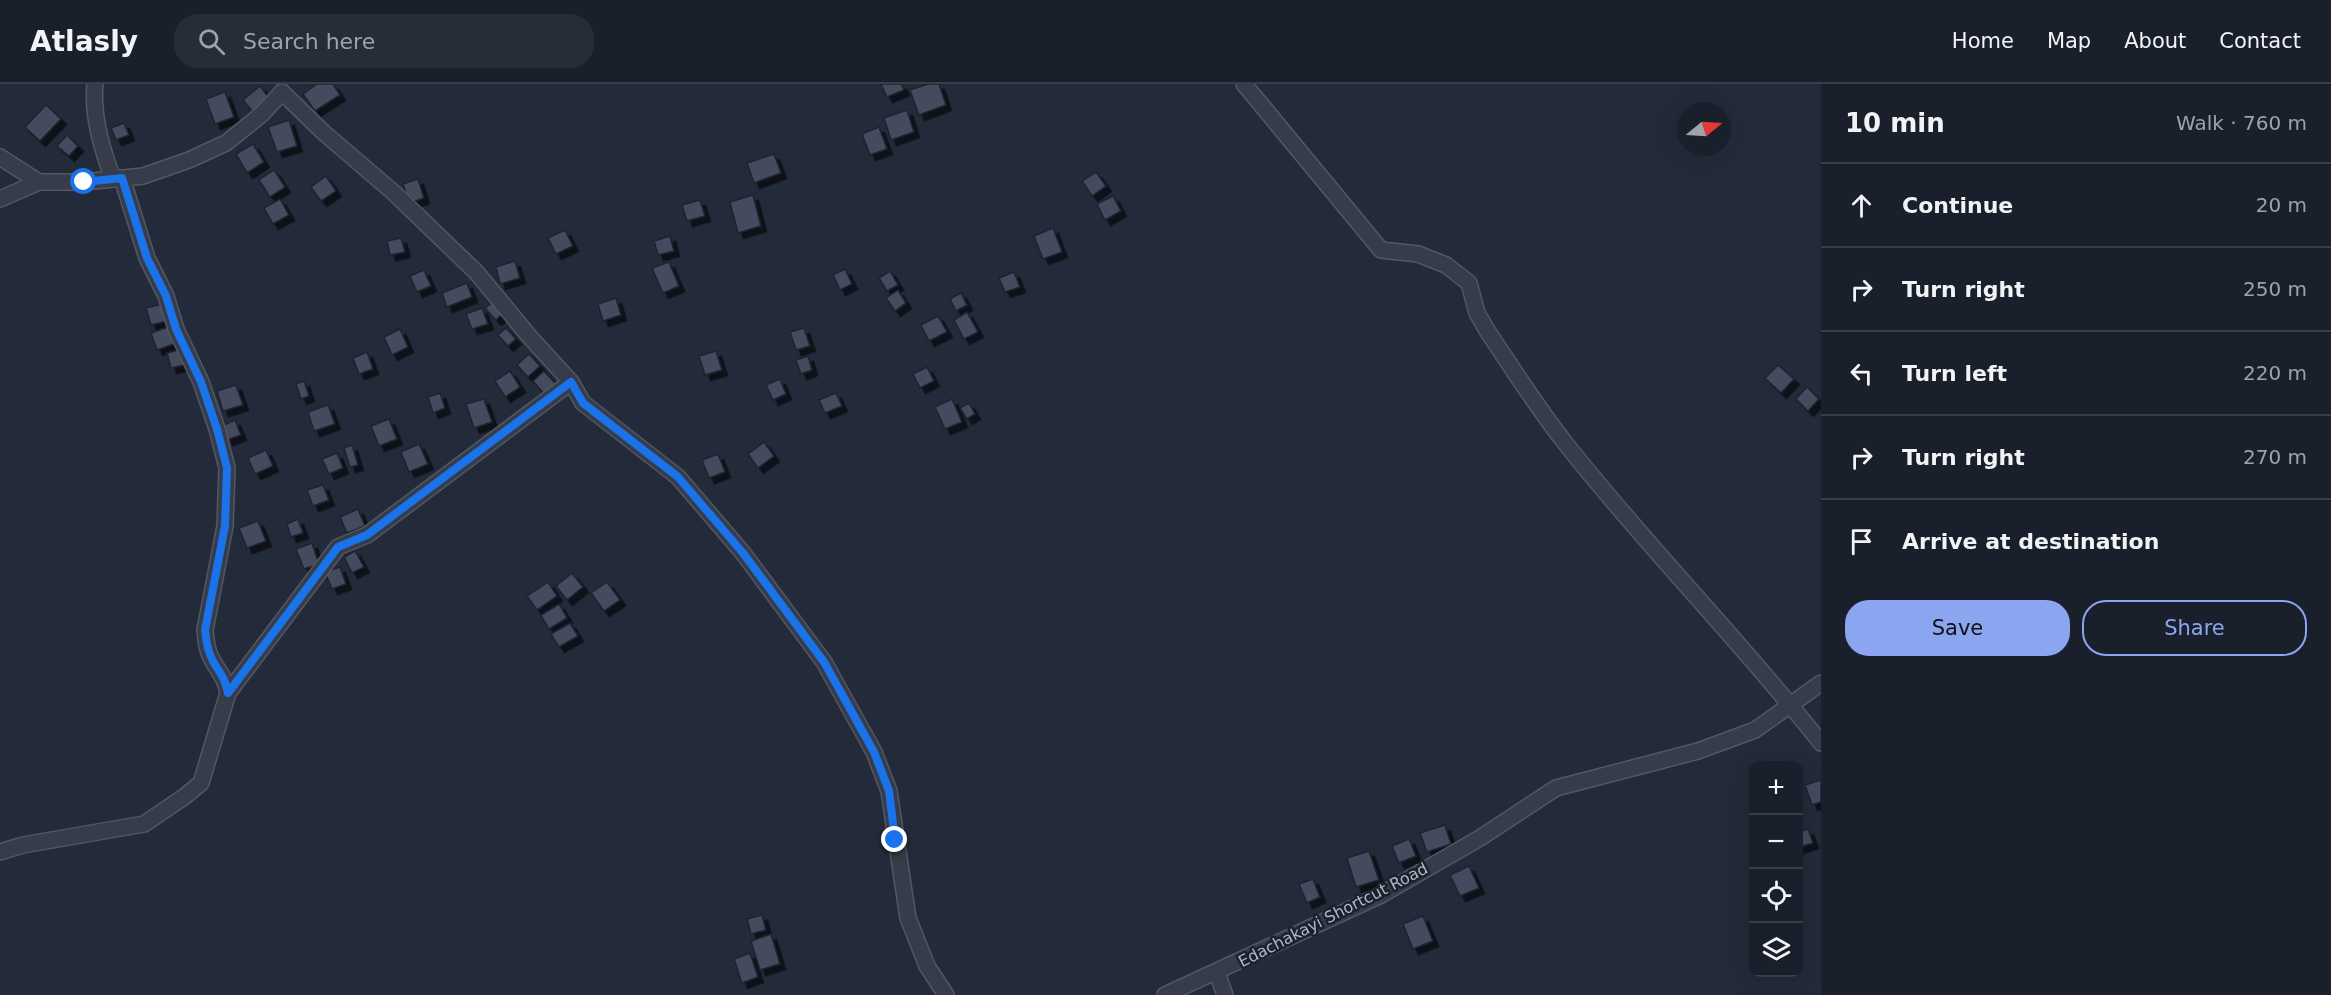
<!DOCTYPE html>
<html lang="en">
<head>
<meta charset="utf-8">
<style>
	:root { --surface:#1a202b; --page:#272d37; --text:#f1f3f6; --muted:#9fa3a9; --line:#383e47; --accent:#8ca5f1 }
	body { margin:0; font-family:"DejaVu Sans",sans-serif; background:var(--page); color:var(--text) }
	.controls { position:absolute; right:18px; bottom:18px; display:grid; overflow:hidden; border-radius:12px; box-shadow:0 6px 24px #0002 }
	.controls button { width:54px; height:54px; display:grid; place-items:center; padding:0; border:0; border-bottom:2px solid var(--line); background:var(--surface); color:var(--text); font:30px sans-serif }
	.compass { position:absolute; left:1677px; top:18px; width:54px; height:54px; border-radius:50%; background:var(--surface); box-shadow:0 6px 24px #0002; rotate:72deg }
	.stop { position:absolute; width:18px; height:18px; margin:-14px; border:4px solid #1a73e8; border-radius:50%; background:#fff }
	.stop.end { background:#1a73e8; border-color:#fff; box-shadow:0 2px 6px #0008 }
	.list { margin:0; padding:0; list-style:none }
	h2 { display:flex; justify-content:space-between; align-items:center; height:78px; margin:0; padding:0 24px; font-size:26px }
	h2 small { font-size:20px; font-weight:400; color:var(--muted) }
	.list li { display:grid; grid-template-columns:39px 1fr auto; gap:18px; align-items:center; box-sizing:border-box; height:84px; padding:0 24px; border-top:2px solid var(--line) }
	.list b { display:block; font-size:22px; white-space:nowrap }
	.list em { font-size:20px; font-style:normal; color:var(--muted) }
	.actions { display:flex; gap:12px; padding:18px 24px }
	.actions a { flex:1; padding:14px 0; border:2px solid var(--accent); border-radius:24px; text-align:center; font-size:21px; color:var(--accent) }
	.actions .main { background:var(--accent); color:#111 }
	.icon { flex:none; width:33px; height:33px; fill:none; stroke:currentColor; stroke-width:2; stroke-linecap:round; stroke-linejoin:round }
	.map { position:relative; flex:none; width:1821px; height:911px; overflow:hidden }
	header { display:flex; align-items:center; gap:36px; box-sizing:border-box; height:84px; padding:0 30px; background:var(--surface); border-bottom:2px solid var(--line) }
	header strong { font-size:28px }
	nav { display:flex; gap:33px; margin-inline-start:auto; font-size:21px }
	.search { width:420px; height:54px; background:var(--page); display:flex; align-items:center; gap:15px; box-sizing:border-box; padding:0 21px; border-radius:24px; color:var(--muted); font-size:22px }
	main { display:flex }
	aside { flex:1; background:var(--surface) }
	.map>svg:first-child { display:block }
	.building { fill:#454c5e; stroke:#1e2330; stroke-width:1.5; filter:url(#shadow) }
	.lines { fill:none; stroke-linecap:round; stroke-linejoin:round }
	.street-casing { stroke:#525764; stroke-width:18 }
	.street { stroke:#373c4a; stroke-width:15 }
	.route { stroke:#1a73e8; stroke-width:8 }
	.labels { text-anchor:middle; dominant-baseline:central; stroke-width:5; stroke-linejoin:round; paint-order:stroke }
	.street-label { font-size:16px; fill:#b2b7c5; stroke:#1c212e }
</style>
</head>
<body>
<header>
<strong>Atlasly</strong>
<div class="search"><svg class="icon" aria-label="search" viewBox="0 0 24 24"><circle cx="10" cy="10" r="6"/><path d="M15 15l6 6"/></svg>Search here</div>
<nav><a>Home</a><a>Map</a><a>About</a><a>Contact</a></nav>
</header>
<main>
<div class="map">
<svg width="1821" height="911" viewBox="0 0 1821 911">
	<defs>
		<filter id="shadow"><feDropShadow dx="5.5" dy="5.5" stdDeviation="0" flood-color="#0009"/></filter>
	</defs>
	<rect width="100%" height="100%" fill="#232a39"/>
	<g class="building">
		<path d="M317 0H333L340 11 315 27 303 10Z"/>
		<path d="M881 0H901L904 6 887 13Z"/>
		<path d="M928 0H939L946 21 919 31 910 6Z"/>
		<path d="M260 2 269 14 253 28 243 16Z"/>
		<path d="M225 8 234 33 215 40 206 15Z"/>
		<path d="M46 21 61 35 40 57 25 43Z"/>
		<path d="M907 26 914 48 891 56 884 34Z"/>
		<path d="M289 36 297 62 277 68 268 43Z"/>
		<path d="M124 39 129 51 116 56 111 44Z"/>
		<path d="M879 43 887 65 870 71 862 50Z"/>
		<path d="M67 51 78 62 69 72 57 62Z"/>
		<path d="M253 60 264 78 247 89 236 70Z"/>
		<path d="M774 70 781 89 754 99 747 79Z"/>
		<path d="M274 86 285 103 270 113 259 96Z"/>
		<path d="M1096 88 1106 102 1092 112 1082 97Z"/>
		<path d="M326 92 336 107 321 117 311 103Z"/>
		<path d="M418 95 424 114 409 119 403 100Z"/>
		<path d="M753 111 761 142 738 149 730 118Z"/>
		<path d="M1113 112 1121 127 1105 136 1097 120Z"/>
		<path d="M280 115 289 131 273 140 264 124Z"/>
		<path d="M700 116 705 132 687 137 682 121Z"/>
		<path d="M1053 144 1062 168 1043 175 1034 152Z"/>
		<path d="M565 146 573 162 556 170 548 154Z"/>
		<path d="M670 152 674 167 658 171 654 157Z"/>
		<path d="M401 154 405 168 390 171 387 157Z"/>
		<path d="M515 177 520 194 500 200 496 183Z"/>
		<path d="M669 178 679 202 663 209 652 184Z"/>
		<path d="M845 185 852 200 840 206 833 191Z"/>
		<path d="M424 186 431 202 417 208 410 192Z"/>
		<path d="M890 187 898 201 887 207 879 194Z"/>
		<path d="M1014 188 1020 203 1005 208 999 194Z"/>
		<path d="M467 199 472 213 447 223 442 209Z"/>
		<path d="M898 206 906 219 895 227 886 214Z"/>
		<path d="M961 209 967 221 956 227 950 215Z"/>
		<path d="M616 214 621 231 603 237 598 220Z"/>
		<path d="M492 219 502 230 496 236 485 224Z"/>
		<path d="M162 220 167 237 151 241 146 224Z"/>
		<path d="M482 224 488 240 472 245 466 230Z"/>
		<path d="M967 228 978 248 964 255 954 236Z"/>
		<path d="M938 232 947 248 929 257 921 241Z"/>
		<path d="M168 243 174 260 157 266 151 249Z"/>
		<path d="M506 244 516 255 508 262 498 251Z"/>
		<path d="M804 244 810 262 796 266 790 248Z"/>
		<path d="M400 245 408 263 392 271 384 253Z"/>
		<path d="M182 265 185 281 171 284 167 269Z"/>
		<path d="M716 267 722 286 705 291 699 272Z"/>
		<path d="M367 268 373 285 359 290 353 274Z"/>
		<path d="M529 270 540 282 528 293 517 281Z"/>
		<path d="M808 272 812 286 801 290 796 276Z"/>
		<path d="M1778 281 1794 295 1781 309 1765 294Z"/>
		<path d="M927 283 934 297 920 304 913 290Z"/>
		<path d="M510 287 520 303 505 313 495 297Z"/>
		<path d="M544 287 557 301 545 311 533 297Z"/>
		<path d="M780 295 786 310 773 316 766 301Z"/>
		<path d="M304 297 309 312 301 315 296 300Z"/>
		<path d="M236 301 243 321 223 327 217 307Z"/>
		<path d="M1807 303 1819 315 1808 327 1796 315Z"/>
		<path d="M440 309 445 324 433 329 428 313Z"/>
		<path d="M836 309 842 322 825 329 819 316Z"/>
		<path d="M484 315 492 338 474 344 466 320Z"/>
		<path d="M952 315 962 338 945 345 935 323Z"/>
		<path d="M969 319 975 330 967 335 960 324Z"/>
		<path d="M328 321 335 340 314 347 308 328Z"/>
		<path d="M389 335 397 355 379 362 371 342Z"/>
		<path d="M235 336 241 351 227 356 222 342Z"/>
		<path d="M764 358 774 372 758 384 748 370Z"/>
		<path d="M419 360 428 380 409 388 401 368Z"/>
		<path d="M352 361 358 381 350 383 344 364Z"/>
		<path d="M266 366 273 382 255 390 248 374Z"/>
		<path d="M337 369 343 384 329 390 322 375Z"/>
		<path d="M718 370 725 388 709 394 702 376Z"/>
		<path d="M323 401 329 416 313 422 307 406Z"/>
		<path d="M358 425 365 442 347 449 340 433Z"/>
		<path d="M298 435 303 449 291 453 287 440Z"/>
		<path d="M258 437 266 457 247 464 239 444Z"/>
		<path d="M312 459 319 480 304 485 296 465Z"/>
		<path d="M355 467 364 483 352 489 344 473Z"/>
		<path d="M340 483 346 500 332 505 325 488Z"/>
		<path d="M572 489 583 503 567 516 556 502Z"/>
		<path d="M548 498 557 512 537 526 527 512Z"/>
		<path d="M607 498 620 516 604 527 591 509Z"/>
		<path d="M559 520 567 534 549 545 541 531Z"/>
		<path d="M570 539 578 552 559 563 551 550Z"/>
		<path d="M1821 696V718L1812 721 1805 701Z"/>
		<path d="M1445 741 1451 760 1427 768 1420 749Z"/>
		<path d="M1808 745 1813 759 1798 764V748Z"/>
		<path d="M1409 755 1416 772 1399 779 1392 762Z"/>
		<path d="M1369 767 1379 796 1356 803 1347 774Z"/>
		<path d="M1469 782 1479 804 1460 812 1450 791Z"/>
		<path d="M1313 795 1320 813 1307 819 1299 800Z"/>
		<path d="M762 831 766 846 751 850 747 835Z"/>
		<path d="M1423 832 1433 857 1413 865 1403 840Z"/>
		<path d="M771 850 780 880 760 886 751 857Z"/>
		<path d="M750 869 758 893 742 899 734 875Z"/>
	</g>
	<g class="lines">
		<g class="street-casing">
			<g id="street">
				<path d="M95 0C92 33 102 65 113 95"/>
				<path d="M1244 0 1381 166 1418 170 1446 181 1469 199 1477 229 1488 248C1513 285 1538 325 1566 360 1647 463 1740 556 1821 659"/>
				<path d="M0 73 39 98H84L143 92 189 76 226 59 262 30 282 8 323 48 393 108 477 189 529 252 571 298 583 319 678 393 743 469 824 578 874 668 889 707 908 834 927 882 946 911"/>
				<path d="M0 115 39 98"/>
				<path d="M228 609 338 463 367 451 571 298"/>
				<path d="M0 768 23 761 144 740 184 713 201 699 228 609C225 594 221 591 214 579 207 569 206 557 205 546L225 442 227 384 217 345 201 298 176 245 166 212 147 174 122 94"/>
				<path d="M1217 889 1225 911"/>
				<path d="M1165 911 1381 811 1480 754 1556 704 1698 667 1755 646 1821 599"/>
			</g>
		</g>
		<use href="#street" class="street"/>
	</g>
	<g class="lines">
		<path class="route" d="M84 98 122 94 147 174 166 212 176 245 201 298 217 345 227 384 225 442 205 546C206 557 208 569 214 579 221 591 225 594 228 609L338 463 367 451 571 298 583 319 678 393 743 469 824 578 874 668 889 707 895 756"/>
	</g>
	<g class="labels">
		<g class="street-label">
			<text transform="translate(1333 831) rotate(-27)">Edachakayi Shortcut Road</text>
		</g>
	</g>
</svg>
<div class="controls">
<button>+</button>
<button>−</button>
<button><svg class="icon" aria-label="locate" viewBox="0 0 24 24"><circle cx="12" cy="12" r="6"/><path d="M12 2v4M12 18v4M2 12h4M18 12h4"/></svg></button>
<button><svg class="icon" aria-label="layers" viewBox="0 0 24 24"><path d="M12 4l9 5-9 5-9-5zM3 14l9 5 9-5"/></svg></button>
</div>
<svg class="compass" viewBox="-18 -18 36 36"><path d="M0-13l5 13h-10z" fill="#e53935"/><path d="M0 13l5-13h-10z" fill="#9fa3a9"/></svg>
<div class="stop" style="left:84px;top:98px"></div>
<div class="stop end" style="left:895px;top:756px"></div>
</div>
<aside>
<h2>10 min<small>Walk · 760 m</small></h2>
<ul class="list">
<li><svg class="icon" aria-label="ahead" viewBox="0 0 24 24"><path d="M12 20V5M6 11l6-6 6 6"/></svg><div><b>Continue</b></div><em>20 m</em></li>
<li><svg class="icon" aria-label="right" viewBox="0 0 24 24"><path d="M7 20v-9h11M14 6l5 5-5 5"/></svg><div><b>Turn right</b></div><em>250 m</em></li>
<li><svg class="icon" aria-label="left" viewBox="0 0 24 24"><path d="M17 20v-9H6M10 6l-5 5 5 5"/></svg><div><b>Turn left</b></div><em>220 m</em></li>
<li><svg class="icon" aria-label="right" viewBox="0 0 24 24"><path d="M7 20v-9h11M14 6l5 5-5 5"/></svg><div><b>Turn right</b></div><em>270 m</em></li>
<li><svg class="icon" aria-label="arrive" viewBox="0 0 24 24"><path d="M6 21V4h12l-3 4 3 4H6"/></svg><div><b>Arrive at destination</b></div></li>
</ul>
<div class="actions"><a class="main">Save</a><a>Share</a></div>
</aside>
</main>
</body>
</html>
